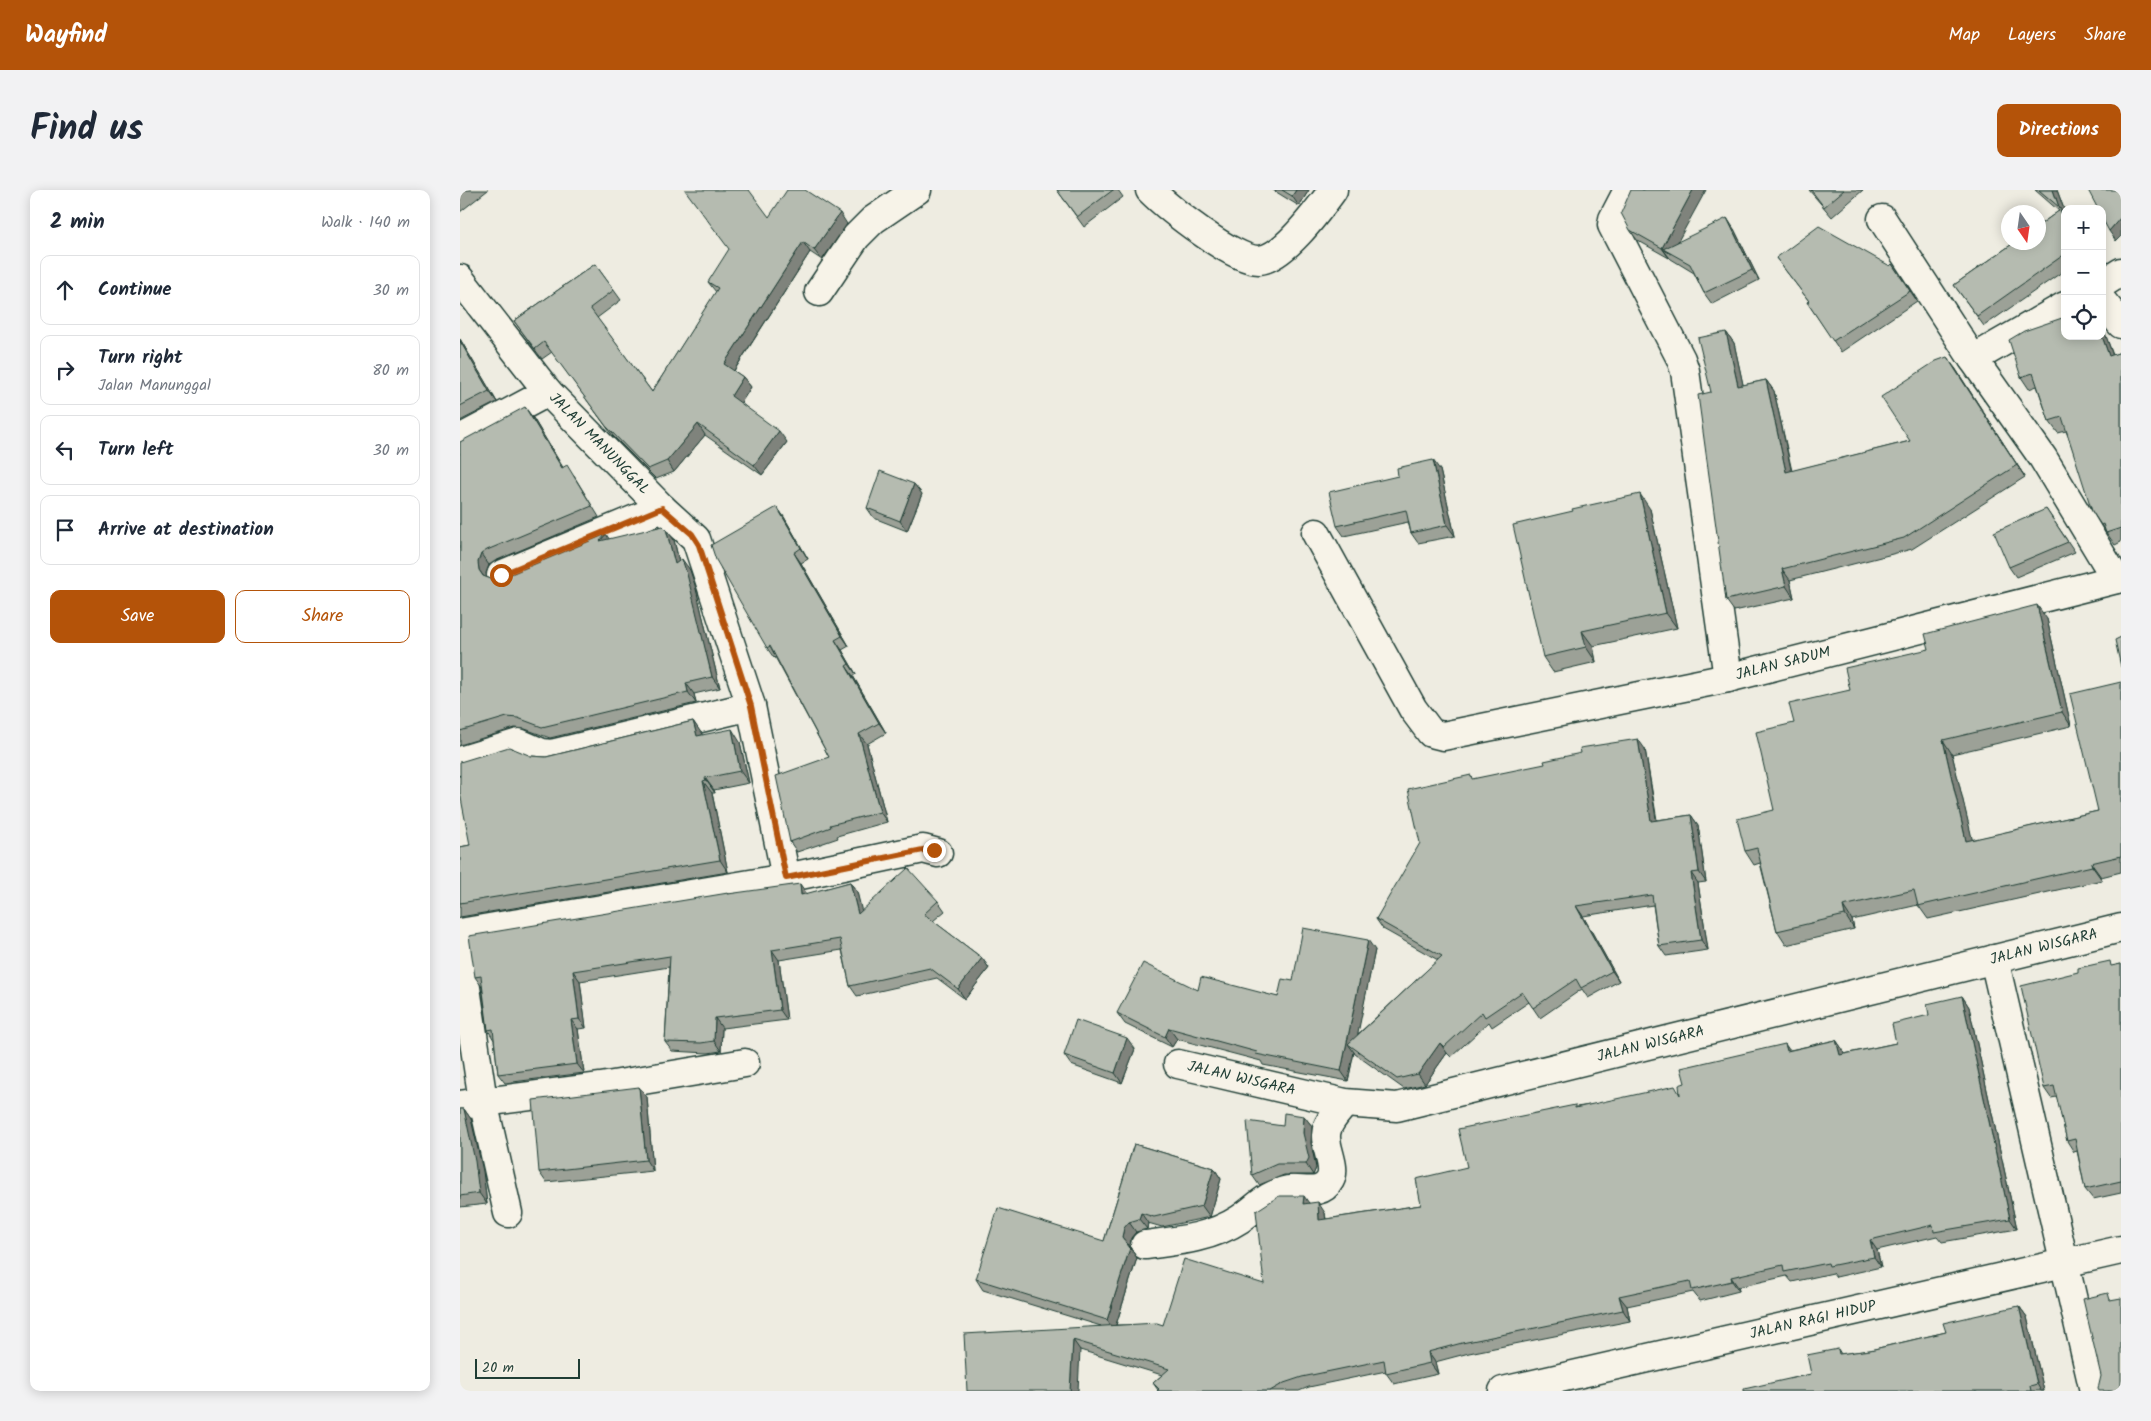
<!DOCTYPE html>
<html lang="en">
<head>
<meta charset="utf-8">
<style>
	:root { --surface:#fff; --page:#f2f2f3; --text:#1f2937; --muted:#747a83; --line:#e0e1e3; --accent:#b45309 }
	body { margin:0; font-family:Kalam,sans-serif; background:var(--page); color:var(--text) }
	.controls { position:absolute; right:15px; top:15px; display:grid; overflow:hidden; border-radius:10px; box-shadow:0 2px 12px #0003 }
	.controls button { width:45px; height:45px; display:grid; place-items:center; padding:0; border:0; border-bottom:1px solid var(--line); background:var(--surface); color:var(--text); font:25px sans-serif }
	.compass { position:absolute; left:1541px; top:15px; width:45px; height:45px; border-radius:50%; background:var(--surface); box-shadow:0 2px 12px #0003; rotate:167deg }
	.scale { position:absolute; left:15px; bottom:12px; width:105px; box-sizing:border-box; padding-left:5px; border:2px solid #1f3d34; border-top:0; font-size:14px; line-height:18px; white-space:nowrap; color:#1f3d34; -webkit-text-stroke:4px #f7f3e8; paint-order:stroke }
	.stop { position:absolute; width:15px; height:15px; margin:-11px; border:4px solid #b45309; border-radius:50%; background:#fff }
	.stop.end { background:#b45309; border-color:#fff; box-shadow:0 1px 5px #0008 }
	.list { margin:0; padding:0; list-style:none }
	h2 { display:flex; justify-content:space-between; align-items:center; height:65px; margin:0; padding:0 20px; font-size:21px }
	h2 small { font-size:16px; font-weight:400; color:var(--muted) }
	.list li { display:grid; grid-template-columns:32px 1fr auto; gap:15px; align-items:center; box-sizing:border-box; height:70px; margin:0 10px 10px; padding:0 10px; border:1px solid var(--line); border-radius:10px }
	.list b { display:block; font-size:19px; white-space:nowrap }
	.list p { margin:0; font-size:16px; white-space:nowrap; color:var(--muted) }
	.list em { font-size:16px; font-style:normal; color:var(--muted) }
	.actions { display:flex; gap:10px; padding:15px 20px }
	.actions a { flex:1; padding:11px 0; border:1px solid var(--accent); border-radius:10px; text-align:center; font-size:18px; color:var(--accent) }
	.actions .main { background:var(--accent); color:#fff }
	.icon { flex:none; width:28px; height:28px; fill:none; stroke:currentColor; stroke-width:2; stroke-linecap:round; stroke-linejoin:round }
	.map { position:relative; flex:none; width:1661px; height:1201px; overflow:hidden; border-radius:10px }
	header { display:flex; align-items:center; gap:30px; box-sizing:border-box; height:70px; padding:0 25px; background:var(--accent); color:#fff }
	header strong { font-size:24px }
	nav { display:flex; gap:28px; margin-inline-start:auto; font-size:18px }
	.intro { display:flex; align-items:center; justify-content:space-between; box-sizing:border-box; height:120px; padding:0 30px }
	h1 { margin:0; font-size:35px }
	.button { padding:12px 22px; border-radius:10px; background:var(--accent); color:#fff; font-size:18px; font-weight:700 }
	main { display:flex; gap:30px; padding:0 30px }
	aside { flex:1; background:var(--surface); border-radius:10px; box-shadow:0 2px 12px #0003 }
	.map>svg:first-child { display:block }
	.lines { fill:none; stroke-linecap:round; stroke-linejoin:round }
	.minor-casing { stroke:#1f3d34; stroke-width:31 }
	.minor { stroke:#f7f3e8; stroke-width:28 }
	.wall { fill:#9ca197; stroke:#1f3d34 }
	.shaded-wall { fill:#7f837b; stroke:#1f3d34 }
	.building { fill:#b5bbb0; stroke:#1f3d34 }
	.route { stroke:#b45309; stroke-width:6 }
	.labels { text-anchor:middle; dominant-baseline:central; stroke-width:5; stroke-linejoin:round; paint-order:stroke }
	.street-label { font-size:15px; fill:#1f3d34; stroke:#f7f3e8 }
</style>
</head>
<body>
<header>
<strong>Wayfind</strong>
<nav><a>Map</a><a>Layers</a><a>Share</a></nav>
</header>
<div class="intro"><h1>Find us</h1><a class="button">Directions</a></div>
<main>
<aside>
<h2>2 min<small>Walk · 140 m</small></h2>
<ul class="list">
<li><svg class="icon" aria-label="ahead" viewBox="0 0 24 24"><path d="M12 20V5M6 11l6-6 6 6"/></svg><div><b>Continue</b></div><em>30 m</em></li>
<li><svg class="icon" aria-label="right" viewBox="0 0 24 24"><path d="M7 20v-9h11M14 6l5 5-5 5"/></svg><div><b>Turn right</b><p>Jalan Manunggal</p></div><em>80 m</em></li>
<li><svg class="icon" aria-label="left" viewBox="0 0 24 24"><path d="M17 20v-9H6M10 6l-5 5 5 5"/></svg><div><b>Turn left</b></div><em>30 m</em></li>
<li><svg class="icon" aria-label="arrive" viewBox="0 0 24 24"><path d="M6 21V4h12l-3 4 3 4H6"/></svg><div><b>Arrive at destination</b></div></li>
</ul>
<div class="actions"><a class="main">Save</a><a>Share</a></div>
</aside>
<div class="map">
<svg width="1661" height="1201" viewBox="0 0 1661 1201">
	<rect width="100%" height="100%" fill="#eeece1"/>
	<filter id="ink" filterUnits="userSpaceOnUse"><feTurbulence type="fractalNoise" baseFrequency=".02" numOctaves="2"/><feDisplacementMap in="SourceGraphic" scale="10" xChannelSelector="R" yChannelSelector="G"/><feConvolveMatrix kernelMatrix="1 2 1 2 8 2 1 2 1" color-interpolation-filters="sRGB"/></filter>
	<g filter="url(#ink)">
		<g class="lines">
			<g class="minor-casing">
				<g id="minor">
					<path d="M690 0C708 18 774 71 799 70 824 68 859 19 873 0"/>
					<path d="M1168 0 1153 29 1152 35 1221 169 1225 181 1268 488"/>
					<path d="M1422 29 1513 169 1583 268 1656 389"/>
					<path id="s1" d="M0 89 88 202 202 318 236 349 291 516 326 688"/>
					<path d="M1642 94 1661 82"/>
					<path d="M359 102 396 47 413 30 457 0"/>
					<path d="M1642 111 1661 134"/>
					<path d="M1513 169 1605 116"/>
					<path d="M0 249 88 202"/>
					<path id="s2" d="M856 343 953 519 971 543 983 546 1268 488 1661 388"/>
					<path d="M41 385 202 318"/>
					<path d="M0 571 59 553 82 563 91 564 291 516"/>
					<path d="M0 743 326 688 463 659 478 663"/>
					<path d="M0 758 23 911 48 1023"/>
					<path d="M1534 769 1634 1201"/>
					<path id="s3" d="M718 874 885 913 937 917 1661 738"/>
					<path d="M0 915 141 897 285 873"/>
					<path d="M685 1055C718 1051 751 1048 780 1029 795 1019 809 1003 828 1000 842 998 861 1007 870 990 877 977 865 959 866 945 866 933 878 922 885 913"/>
					<path id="s4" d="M1043 1201 1661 1060"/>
				</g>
			</g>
			<use href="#minor" class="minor"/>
		</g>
		<g class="wall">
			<path d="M0 0H28L0 22Z"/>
			<path d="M597 0H658L663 7 624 37Z"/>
			<path d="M813 0H849L839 16Z"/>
			<path d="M1349 0H1403L1372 27Z"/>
			<path d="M1575 0H1597L1605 22V26L1604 25 1605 27V80L1524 136 1494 95 1599 21Z"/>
			<path d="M309 27 387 34 362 70 350 62 274 181 283 187 291 197 281 213 327 252 302 285 245 245 214 282 196 289 153 246 92 162 82 169 54 131 135 74 161 110 137 128 192 202 256 102 248 92Z"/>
			<path d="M1274 39 1299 90 1252 114 1244 103 1234 83 1211 69 1209 67V68L1177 50 1170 40 1218 52Z"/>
			<path d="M1316 68 1430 76 1432 74 1457 111 1381 162 1347 112 1349 111Z"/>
			<path d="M1642 136 1653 165 1661 162V352L1655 355 1641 335 1606 241 1598 243 1589 231 1577 196 1569 199 1561 187 1642 146Z"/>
			<path d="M1266 142 1274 153 1283 195 1306 190 1314 201 1332 281 1450 251 1495 178 1565 287 1452 359 1330 390 1334 408 1274 421 1266 410 1251 202Z"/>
			<path d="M0 149 37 212 0 231Z"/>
			<path d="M73 228 103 278 114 286 139 327 35 371 29 375 26 383V387L31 389H39L149 349 214 350 219 371 230 380 235 395 260 498 234 504 236 513 90 548 65 539 55 538 0 555V252Z"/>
			<path d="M980 280 995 346 958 353 951 343 948 332 884 346 877 336 938 286Z"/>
			<path d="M454 294 462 304 447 341 414 328 407 318Z"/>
			<path d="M317 317 324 327 348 369 341 373 389 456 382 460 396 484 393 486 426 543 407 554 427 632 377 646 378 648 337 662 330 652 369 567 315 467 314 468 307 458Z"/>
			<path d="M1190 319 1217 438 1133 456 1136 472 1093 482 1083 467Z"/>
			<path d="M1586 319 1615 362 1556 387 1549 377Z"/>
			<path d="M1587 429 1611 536 1492 564 1512 650 1638 621 1661 492V682L1641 687 1642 690 1468 729 1458 715 1392 730 1394 739 1326 755 1317 741 1300 673 1294 675 1285 661 1314 620 1334 533 1390 500 1469 459Z"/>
			<path d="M233 531 242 545 280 552 289 593 254 600 255 603H252L268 682 0 727V657L10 655 71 566 86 567Z"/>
			<path d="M1185 559 1197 630 1231 625 1238 635 1246 692 1238 693 1248 760 1206 766 1199 756 1193 715 1123 726 1159 791 1128 808 1122 799 1080 828 1069 812 1032 837 1029 832 991 867 987 863 965 894 944 899 895 864 894 862 888 891 803 875 801 871 717 849 712 857 665 834 657 823 738 800 818 807 833 791 915 760 897 845 978 770 923 739 916 729 1014 589Z"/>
			<path d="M390 692 397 702 401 721 478 711 485 721 473 731 522 768 529 778 505 809 477 788 397 806 390 796 382 760 319 770 327 830 262 838 261 861 248 863 212 861 205 852 209 777 120 791 126 838 118 839 124 883 45 893 38 884 34 850 28 840 22 797 15 787 268 703 269 704H347Z"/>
			<path d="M1661 774V1003L1633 1009 1625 999 1617 961 1614 962 1607 951 1597 907 1591 908 1584 898 1653 776Z"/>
			<path d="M1502 806 1509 817 1557 1039 1482 1052 1477 1046 1417 1060 1421 1077 1376 1087 1373 1083 1332 1092 1327 1086 1278 1097 1279 1101 1240 1111 1233 1102 1167 1116 1170 1131 1009 1163 975 1172 978 1184 934 1194 926 1183V1181L849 1197 839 1201H697L698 1200 693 1193 702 1185 620 1160 507 1201 641 1136 523 1100 516 1089 644 1051 674 954 754 978 761 989 750 1027 702 1037 688 1033 687 1039 676 1042 671 1048 670 1057 677 1068 656 1135H703L804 1094 849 1013 865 1023 866 1029 961 1015 1007 977 1116 917 1220 903 1225 893 1330 860 1376 850 1383 860 1384 864 1436 853 1469 825Z"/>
			<path d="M675 859 662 893 611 875 604 865Z"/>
			<path d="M187 907 193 981 86 992 79 982Z"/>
			<path d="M0 919H4L11 929 23 981 27 1014 0 1017Z"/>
			<path d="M844 926 852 936 851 953 856 978 853 985H824L799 995 792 985 823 936Z"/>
			<path d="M1559 1116 1567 1127 1584 1201H1284L1351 1184 1378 1159 1381 1164 1410 1160 1486 1142Z"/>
		</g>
		<g class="shaded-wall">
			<path d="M836 0H849L839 16 832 6Z"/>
			<path d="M1233 0H1246L1211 64 1203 59 1209 67V68L1202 58Z"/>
			<path d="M1593 0H1597L1605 22V25L1599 17Z"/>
			<path d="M1600 20 1605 27V34Z"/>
			<path d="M380 23 387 34 362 70 354 60Z"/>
			<path d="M1661 27V46L1656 51 1649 41Z"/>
			<path d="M1267 28 1274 39 1299 90 1292 80Z"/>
			<path d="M343 52 350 62 271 185 264 174Z"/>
			<path d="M1642 136 1643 137 1657 178 1649 166 1642 146Z"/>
			<path d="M1266 142 1274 153 1286 208 1278 196Z"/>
			<path d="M0 149 37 212 29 201 0 151Z"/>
			<path d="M1487 167 1495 178 1565 287 1557 275Z"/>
			<path d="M283 187 291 197 278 217 271 206Z"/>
			<path d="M1306 190 1314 201 1334 293 1326 282Z"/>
			<path d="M65 217 73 228 110 289 102 278Z"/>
			<path d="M238 234 245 245 214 282 207 271Z"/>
			<path d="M319 241 327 252 302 285 294 275Z"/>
			<path d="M973 270 980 280 995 346 987 335Z"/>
			<path d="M454 294 462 304 447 341 440 331Z"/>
			<path d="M1180 304 1190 319 1217 438 1206 423Z"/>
			<path d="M317 317 324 327 348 369 341 358Z"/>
			<path d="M206 339 214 350 222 385 215 374Z"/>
			<path d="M146 344 153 355 140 351Z"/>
			<path d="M334 363 341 373 389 456 382 446Z"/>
			<path d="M21 364 29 375 26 383 27 391 19 380 18 372Z"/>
			<path d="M222 369 230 380 235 395 260 498 252 487Z"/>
			<path d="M1322 379 1330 390 1334 408 1326 396Z"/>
			<path d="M1577 415 1587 429 1611 536 1602 522Z"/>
			<path d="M1122 441 1133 456 1136 472 1126 457Z"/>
			<path d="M375 450 382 460 396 484 389 474Z"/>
			<path d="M386 476 393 486 426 543 419 533Z"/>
			<path d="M226 493 234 504 236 513 228 502Z"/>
			<path d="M233 531 242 544 245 559 237 546Z"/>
			<path d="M272 539 280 552 289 593 280 581Z"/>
			<path d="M399 544 407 554 427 632 420 622Z"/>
			<path d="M1178 549 1185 559 1198 641 1191 631Z"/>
			<path d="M1483 550 1492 564 1516 665 1506 651Z"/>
			<path d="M245 588 254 600 255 603 246 590Z"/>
			<path d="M243 591 252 603 268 682 260 670Z"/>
			<path d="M1231 625 1238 635 1246 692 1239 682Z"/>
			<path d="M1631 673 1641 687 1642 690 1632 676Z"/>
			<path d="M1231 683 1238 693 1248 760 1241 750Z"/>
			<path d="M390 692 397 702 405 734 398 724Z"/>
			<path d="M340 694 347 704 341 705Z"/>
			<path d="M1116 716 1123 726 1159 791 1152 781Z"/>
			<path d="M1383 716 1392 730 1394 739 1385 725Z"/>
			<path d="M908 750 915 760 895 858 888 854 894 862 888 891 881 881Z"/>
			<path d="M312 760 319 770 327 830 320 820Z"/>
			<path d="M522 768 529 778 505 809 498 799Z"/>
			<path d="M113 781 120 791 126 838 119 829Z"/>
			<path d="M1502 806 1509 817 1557 1039 1550 1029Z"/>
			<path d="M255 828 262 838 261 861 254 851Z"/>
			<path d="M111 830 118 839 124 883 117 874Z"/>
			<path d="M709 838 717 849 712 857 705 847Z"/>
			<path d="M667 848 675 859 662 893 655 883Z"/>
			<path d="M1376 850 1383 860 1387 876 1380 865Z"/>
			<path d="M980 853 987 863 965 894 958 884Z"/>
			<path d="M1325 854 1332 864 1327 861Z"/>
			<path d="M179 897 187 907 193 981 186 970Z"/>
			<path d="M4 919 11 929 23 981 27 1014 19 1003Z"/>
			<path d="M844 926 852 936 851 953 856 978 853 985 846 974 843 943Z"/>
			<path d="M754 978 761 989 750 1027 742 1016Z"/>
			<path d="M844 1006 851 1016 843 1014Z"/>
			<path d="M858 1012 865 1023 867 1041 859 1030Z"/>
			<path d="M681 1023 688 1033 687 1039 679 1029Z"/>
			<path d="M669 1032 676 1042 671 1048 670 1057 662 1047 664 1038Z"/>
			<path d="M1410 1050 1417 1060 1421 1077 1414 1067Z"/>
			<path d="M670 1058 677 1068 654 1141 647 1130Z"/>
			<path d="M1271 1087 1278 1097 1279 1101 1272 1091Z"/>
			<path d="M1159 1106 1167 1116 1170 1131 1163 1120Z"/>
			<path d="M1559 1116 1567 1127 1584 1201H1581L1577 1194Z"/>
			<path d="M613 1150 620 1160 618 1201H610Z"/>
			<path d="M968 1162 975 1172 978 1184 970 1173Z"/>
		</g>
		<g class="building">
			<path d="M225 0H289L309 27 327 0H345L380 23 354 60 343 52 264 174 283 187 271 206 319 241 294 275 238 234 207 271 188 279 146 236 84 152 75 159 54 131 135 74 154 100 130 118 192 202 258 98 248 92 269 59Z"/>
			<path d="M597 0H653L617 27Z"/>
			<path d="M822 0H836L832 6Z"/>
			<path d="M1171 0H1233L1202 58 1170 40 1161 23Z"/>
			<path d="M1351 0H1384L1364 17Z"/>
			<path d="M1579 0H1593L1599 17Z"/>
			<path d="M1628 0H1661V27L1649 41 1642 28V19H1638Z"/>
			<path d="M1600 20 1605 34V64L1517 126 1494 95 1555 52H1578V36Z"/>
			<path d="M1267 28 1292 80 1244 103 1230 74 1203 59Z"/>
			<path d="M1359 36 1430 76 1432 74 1450 101 1373 151 1347 112 1349 111 1316 68Z"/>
			<path d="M1605 127V146H1642L1649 166 1661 162V338L1646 343 1643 334 1641 335 1632 321 1602 227 1589 231 1573 183 1561 187 1549 150 1564 141Z"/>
			<path d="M1266 142 1278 196 1306 190 1326 282 1450 251 1421 207 1476 171 1487 167 1557 275 1444 348 1322 379 1326 396 1266 410 1238 205 1251 202 1238 148Z"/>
			<path d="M0 151 29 201 0 216Z"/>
			<path d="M65 217 102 278 107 275 132 316 27 360 21 364 18 372 19 380 23 386 31 389H39L146 344 140 351 203 336 206 339 215 374 222 369 227 384 252 487 226 493 228 502 82 537 58 528 47 527 0 541V252Z"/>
			<path d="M973 270 987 335 951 343 946 320 877 336 869 302 938 286 937 278Z"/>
			<path d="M420 281 454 294 440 331 407 318Z"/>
			<path d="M1180 304 1206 423 1122 441 1126 457 1083 467 1053 335 1113 321 1112 319Z"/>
			<path d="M317 317 341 358 334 363 382 446 375 450 389 474 386 476 419 533 399 544 420 622 370 635 371 637 330 652 316 586 369 567 310 456 307 458 256 370 251 355Z"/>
			<path d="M1586 319 1608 352 1549 377 1534 342Z"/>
			<path d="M1577 415 1602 522 1483 550 1506 651 1638 621 1610 504 1661 492V666L1631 673 1632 676 1458 716 1454 700 1383 716 1385 725 1317 741 1297 658 1285 661 1277 629 1314 620 1296 542 1334 533 1329 514 1390 500 1385 478 1469 459 1465 444Z"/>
			<path d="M1661 447V477L1655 450Z"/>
			<path d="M233 531 237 546 272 539 280 581 245 588 246 590 243 591 260 670 0 713V657L10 655 0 603V572L49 557 71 566 86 567Z"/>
			<path d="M1178 549 1191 631 1231 625 1239 682 1231 683 1241 750 1199 756 1192 705 1116 716 1152 781 1121 798 1116 789 1073 818 1062 802 1025 827 1022 822 984 857 980 853 958 884 937 889 888 854 982 766 916 729 960 653 948 599 1011 585 1012 589 1085 574 1084 571 1121 563 1120 558Z"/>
			<path d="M448 678 478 711 464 724 522 768 498 799 470 778 390 796 380 749 312 760 320 820 255 828 254 851 241 853 205 852 210 766 113 781 119 829 111 830 117 874 38 884 33 839 28 840 21 786 15 787 9 746 268 703V704L340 694 341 705 390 692 398 724Z"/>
			<path d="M843 738 908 750 881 881 796 864 797 862 709 838 705 847 657 823 683 773 738 800 741 787 818 807 822 789 833 791Z"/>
			<path d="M1650 771 1651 776 1661 774V991L1625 999 1615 949 1607 951 1594 896 1584 898 1561 796 1618 782V778Z"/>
			<path d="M1502 806 1550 1029 1474 1042 1473 1035 1410 1050 1414 1067 1369 1076 1368 1073 1324 1082 1323 1075 1271 1087 1272 1091 1232 1100 1230 1091 1159 1106 1163 1120 1002 1153 968 1162 970 1173 926 1183 924 1170 842 1187 824 1193 810 1201H697L699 1199 693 1193 709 1179 613 1150 610 1201H507L504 1144 697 1133 703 1135 724 1069 804 1094 796 1021 819 1006H844L843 1014 858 1012 859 1030 961 1015 956 989 1007 977 998 939 1115 915V918L1215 896 1220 905 1219 895 1225 893 1221 878 1325 854 1327 861 1376 850 1380 865 1436 853 1432 834 1469 825 1467 814Z"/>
			<path d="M616 830 667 848 655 883 604 865Z"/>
			<path d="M179 897 186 970 79 982 73 910Z"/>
			<path d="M0 919H4L15 971 19 1003 0 1006Z"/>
			<path d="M824 923 844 926 843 943 849 968 846 974H817L792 985 787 931 823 936Z"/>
			<path d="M674 954 754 978 742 1016 694 1027 681 1023 679 1029 669 1032 664 1038 662 1047 670 1058 647 1130 516 1089 538 1018 644 1051Z"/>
			<path d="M1648 1103 1650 1110 1661 1108V1201H1639L1638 1199 1641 1186 1623 1109Z"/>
			<path d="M1559 1116 1577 1194 1570 1196 1571 1201H1284V1199L1351 1184 1347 1165 1378 1159 1379 1164 1410 1160 1486 1142 1483 1133Z"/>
		</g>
	</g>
	<g class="lines" filter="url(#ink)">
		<path class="route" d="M41 385 202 318 232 344 239 355 291 516 326 688 463 660H474"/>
	</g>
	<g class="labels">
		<g class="street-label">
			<text stroke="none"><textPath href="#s1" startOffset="216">JALAN MANUNGGAL</textPath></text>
			<text stroke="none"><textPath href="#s2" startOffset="591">JALAN SADUM</textPath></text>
			<text stroke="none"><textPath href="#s3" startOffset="890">JALAN WISGARA</textPath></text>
			<text stroke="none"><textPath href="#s3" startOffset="485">JALAN WISGARA</textPath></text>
			<text stroke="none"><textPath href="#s3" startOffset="65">JALAN WISGARA</textPath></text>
			<text stroke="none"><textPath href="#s4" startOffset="318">JALAN RAGI HIDUP</textPath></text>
		</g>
	</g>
</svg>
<div class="controls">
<button>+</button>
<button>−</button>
<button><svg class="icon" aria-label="locate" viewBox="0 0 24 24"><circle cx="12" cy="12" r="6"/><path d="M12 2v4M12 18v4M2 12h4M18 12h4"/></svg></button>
</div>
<svg class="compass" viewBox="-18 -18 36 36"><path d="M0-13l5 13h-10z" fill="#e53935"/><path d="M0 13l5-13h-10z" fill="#747a83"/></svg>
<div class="scale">20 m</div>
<div class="stop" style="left:41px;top:385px"></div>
<div class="stop end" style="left:474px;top:660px"></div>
</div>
</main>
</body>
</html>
